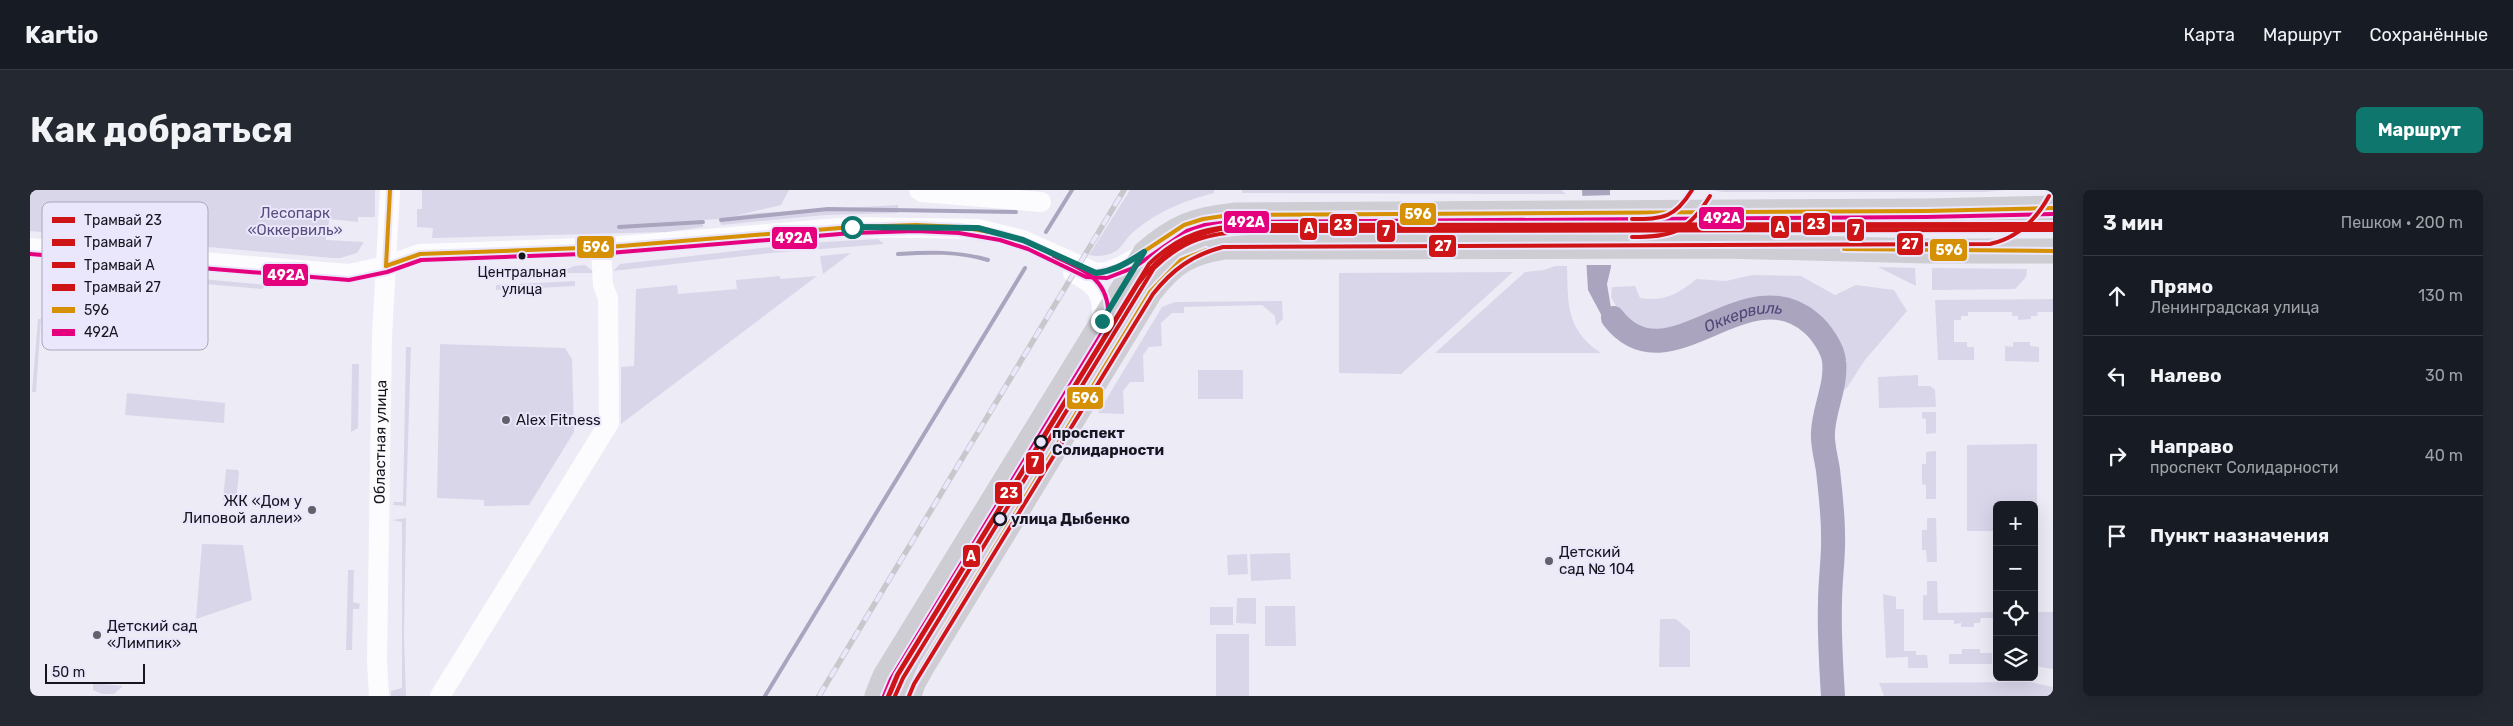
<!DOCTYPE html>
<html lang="ru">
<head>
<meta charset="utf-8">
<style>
	:root { --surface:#171b24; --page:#242831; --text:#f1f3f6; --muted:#9ea1a6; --line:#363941; --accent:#0f766e }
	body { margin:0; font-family:Rubik,sans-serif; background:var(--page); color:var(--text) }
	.controls { position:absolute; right:15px; bottom:15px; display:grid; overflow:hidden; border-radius:8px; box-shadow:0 5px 20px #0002 }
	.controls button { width:45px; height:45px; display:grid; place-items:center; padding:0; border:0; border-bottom:1px solid var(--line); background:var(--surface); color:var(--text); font:25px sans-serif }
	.scale { position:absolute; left:15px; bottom:12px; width:100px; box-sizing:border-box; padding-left:5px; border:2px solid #17151e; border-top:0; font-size:14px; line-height:18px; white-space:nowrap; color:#17151e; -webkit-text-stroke:4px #eae6fb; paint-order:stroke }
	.stop { position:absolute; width:15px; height:15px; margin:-11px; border:4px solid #0f766e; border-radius:50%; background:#fff }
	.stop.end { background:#0f766e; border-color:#fff; box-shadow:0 1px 5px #0008 }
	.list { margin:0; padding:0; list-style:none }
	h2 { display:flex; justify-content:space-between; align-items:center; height:65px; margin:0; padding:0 20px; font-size:21px }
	h2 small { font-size:16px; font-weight:400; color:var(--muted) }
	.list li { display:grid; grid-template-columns:32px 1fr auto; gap:15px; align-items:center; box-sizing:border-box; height:80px; padding:0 20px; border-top:1px solid var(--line) }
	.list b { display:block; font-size:19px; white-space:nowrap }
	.list p { margin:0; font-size:16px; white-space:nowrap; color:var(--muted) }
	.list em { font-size:16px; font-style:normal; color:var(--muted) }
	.icon { flex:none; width:28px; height:28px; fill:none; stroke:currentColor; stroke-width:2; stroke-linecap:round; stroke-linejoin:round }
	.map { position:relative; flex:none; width:2023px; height:506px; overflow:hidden; border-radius:8px }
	header { display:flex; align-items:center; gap:30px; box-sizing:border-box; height:70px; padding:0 25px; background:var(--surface); border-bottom:1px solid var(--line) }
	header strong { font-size:24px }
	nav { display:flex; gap:28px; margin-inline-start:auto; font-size:18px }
	.intro { display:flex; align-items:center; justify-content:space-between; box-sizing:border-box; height:120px; padding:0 30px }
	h1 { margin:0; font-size:35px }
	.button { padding:12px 22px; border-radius:8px; background:var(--accent); color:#fff; font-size:18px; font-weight:700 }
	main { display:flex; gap:30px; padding:0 30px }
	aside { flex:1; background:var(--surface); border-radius:8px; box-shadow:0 5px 20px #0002 }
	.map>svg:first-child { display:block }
	.green { fill:#dad6ea }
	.water { fill:#aaa4bf }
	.pier { fill:#edebf6 }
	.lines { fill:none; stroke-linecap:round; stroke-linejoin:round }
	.stream { stroke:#aaa4bf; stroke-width:4 }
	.river { stroke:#aaa4bf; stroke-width:24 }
	.minor { stroke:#fcfcfe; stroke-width:20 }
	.major { stroke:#cecdd3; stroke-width:25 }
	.rail-casing { stroke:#c8c7cb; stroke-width:5.5 }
	.rail { stroke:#eae6fb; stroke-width:4; stroke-dasharray:11; stroke-linecap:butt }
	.bus-1-casing { stroke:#eae6fb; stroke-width:8 }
	.bus-2-casing { stroke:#eae6fb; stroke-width:8 }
	.bus-1 { stroke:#d59004; stroke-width:4 }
	.bus-2 { stroke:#e5007d; stroke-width:4 }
	.tram-1-casing { stroke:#eae6fb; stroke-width:8 }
	.tram-2-casing { stroke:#eae6fb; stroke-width:8 }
	.tram-3-casing { stroke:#eae6fb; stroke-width:8 }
	.tram-4-casing { stroke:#eae6fb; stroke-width:8 }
	.tram-1 { stroke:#ce1417; stroke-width:4 }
	.tram-2 { stroke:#ce1417; stroke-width:4 }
	.tram-3 { stroke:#ce1417; stroke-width:4 }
	.tram-4 { stroke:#ce1417; stroke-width:4 }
	.route { stroke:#0f766e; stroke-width:6 }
	.bus-dot { fill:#17151e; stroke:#eae6fb; stroke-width:2 }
	.poi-dot { fill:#62606a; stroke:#eae6fb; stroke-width:2 }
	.stop-dot { fill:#eae6fb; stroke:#17151e; stroke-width:2.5 }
	.labels { text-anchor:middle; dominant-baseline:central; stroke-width:4; stroke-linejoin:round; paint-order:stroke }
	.bus-label { font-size:14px; fill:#17151e; stroke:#eae6fb }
	.park-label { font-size:15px; fill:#594d7d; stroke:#eae6fb }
	.poi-label { font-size:15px; fill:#17151e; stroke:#eae6fb; text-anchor:start }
	.stop-label { font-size:15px; font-weight:bold; fill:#17151e; stroke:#eae6fb; text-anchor:start }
	.street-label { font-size:15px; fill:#17151e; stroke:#eae6fb }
	.water-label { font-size:16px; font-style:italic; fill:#524676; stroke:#eae6fb }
	.key { fill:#eae6fb; stroke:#aba7b9; stroke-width:1 }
	.key-label { font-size:14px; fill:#17151e }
	.line-badge { stroke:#eae6fb; stroke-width:2 }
	.badge-label { font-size:14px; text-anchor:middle; font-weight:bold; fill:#fff }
</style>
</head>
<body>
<header>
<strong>Kartio</strong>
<nav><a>Карта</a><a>Маршрут</a><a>Сохранённые</a></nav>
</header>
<div class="intro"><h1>Как добраться</h1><a class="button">Маршрут</a></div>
<main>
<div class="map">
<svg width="2023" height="506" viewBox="0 0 2023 506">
	<rect width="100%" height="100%" fill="#edebf6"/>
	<g class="green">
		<path d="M0 0H345V27H328V32L299 29 298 43 296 44V50L334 52 327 63 310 68H302L0 41Z"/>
		<path d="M392 0H759L751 15 704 26 727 23 868 15V23L795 25 691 35 689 29 673 30V37L636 42 402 48 403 38 387 37V19H392Z"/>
		<path d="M1100 0H1184V3C1153 11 1126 22 1101 44 1096 49 1092 57 1086 61 1078 66 1068 67 1059 65Z"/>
		<path d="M1212 0H1531L1536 4 1212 3Z"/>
		<path d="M1682 0H1974L1956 2H1693Z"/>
		<path d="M848 49 854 54 741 63 583 81 590 74 777 53Z"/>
		<path d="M821 63 793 84 790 66Z"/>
		<path d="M555 75 565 83H528L544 76Z"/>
		<path d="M32 76 237 95 232 99 31 81Z"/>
		<path d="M1525 76H1537C1538 114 1536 140 1571 163H1405L1495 82 1514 80Z"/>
		<path d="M1848 77 1885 78 1886 96Z"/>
		<path d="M1902 78 1997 79 1996 87 1985 99 1902 100Z"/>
		<path d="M1483 82 1371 184 1309 183V83Z"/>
		<path d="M1722 85 1771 86 1805 105 1826 95 1864 100 1877 121 1835 170 1816 199 1806 201 1810 175 1805 157 1787 131 1764 116 1730 111 1639 145 1616 143 1592 127 1581 107 1582 97 1605 96 1610 108C1633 112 1649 104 1666 89L1696 91Z"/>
		<path d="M750 86V89L787 86 591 234V177L604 176 606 99 647 95 648 104 707 99 706 90Z"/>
		<path d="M545 91V96L466 100V95Z"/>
		<path d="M2023 109V122H2008L2007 126H2001V129L1988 130V126H1982V122H1938V126H1931V130H1924V152H1937V157H1944V170H1908L1905 110Z"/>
		<path d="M1252 111 1253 129 1246 136 1245 126 1232 115 1154 117V123H1142L1131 133 1132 156 1119 157 1113 165 1114 192H1100L1093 201 1094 224 1068 223 1132 117 1145 112Z"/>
		<path d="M8 129H11L6 202H2Z"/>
		<path d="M1983 152H2000V156L2009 157V172L1975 171V156L1983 157Z"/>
		<path d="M410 154 535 158 542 169 544 242 499 315 454 316V310L407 308Z"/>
		<path d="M376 157H381L376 316 363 315 364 312H373Z"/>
		<path d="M322 174H329L328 238 321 242Z"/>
		<rect x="1168" y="180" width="45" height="29"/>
		<path d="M1888 185V196H1900L1905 200 1906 217 1849 218 1848 187Z"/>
		<path d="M97 203 195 213 194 233 95 225Z"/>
		<path d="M1892 222H1906V243L1896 244V229L1892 228Z"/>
		<path d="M2007 254V341H2004V315H1967V341H1937V255Z"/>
		<path d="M1906 261V309H1896V295L1892 294V274H1896V262Z"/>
		<path d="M196 279 208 280 209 283 206 311 193 310Z"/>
		<path d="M376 328 374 445 376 506H361V501L372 498V332L362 330Z"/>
		<path d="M1897 328H1906L1907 372H1897L1896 360H1892V340H1897Z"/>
		<path d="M172 354 213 355 222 410 166 429Z"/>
		<path d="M1260 363 1261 389 1221 391 1220 364Z"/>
		<path d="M1217 364 1218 384 1198 385 1197 365Z"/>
		<path d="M318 380H324L323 412 330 414 329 419H323L322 460H316Z"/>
		<path d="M1897 391H1907L1908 423 1967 422V428H1951L1950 433H1944V437H1931V433L1924 434V430H1893V405H1897Z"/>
		<path d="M1853 404 1866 407V419H1874V461H1886V465H1897L1898 478H1878V467L1856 468Z"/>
		<path d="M1207 408H1226V434L1206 433Z"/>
		<path d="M1235 416H1265L1266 456H1235Z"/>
		<rect x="1180" y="417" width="23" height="18"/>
		<path d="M2004 422H2023V479L2004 476V457L2008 456 2007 435H2004Z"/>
		<path d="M1630 429H1646L1660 441V477H1629Z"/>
		<rect x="1186" y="444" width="33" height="62"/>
		<path d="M1932 459H1950V463H1962V474H1919V464H1932Z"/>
		<path d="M2000 492 2023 497V506H1854L1849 493Z"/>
		<path d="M63 493 93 496 84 504H72L63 500Z"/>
	</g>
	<path class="water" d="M1552 0H1580L1581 77 1577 94 1581 118 1592 130 1611 142 1607 150 1592 143 1574 130 1558 100Z"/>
	<path class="pier" d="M1583 5V75H1554L1550 6Z"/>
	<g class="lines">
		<g class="stream">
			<path d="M691 30 798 19 986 22"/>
			<path d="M589 37 673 32"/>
			<path d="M1016 42 1042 0"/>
			<path d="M868 64C899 62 927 61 958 70"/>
			<path d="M735 506 995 78"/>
		</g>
		<path class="river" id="s1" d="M1583 128C1638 199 1715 76 1781 133 1791 141 1803 159 1804 171 1807 195 1794 218 1793 242 1792 254 1796 267 1798 280 1800 300 1803 323 1803 344 1804 366 1800 389 1800 412 1799 443 1801 475 1803 506"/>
		<g class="minor">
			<path d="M889 0 892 2 1011 12"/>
			<path d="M0 58 319 84 356 76 390 64 579 57 822 37 948 39 993 50 1066 83 1077 82 1092 76 1115 63"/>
			<path d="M1043 83C1068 96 1073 102 1072 131"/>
			<path id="s2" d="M349 506 347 471 352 146 360 0"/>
			<path d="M410 506 579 233 578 108 573 95 571 58"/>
		</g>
		<g class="major">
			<path d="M847 506 855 486 1115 63C1146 36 1166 29 1206 25L1896 21 2023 18"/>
			<path d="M879 506 883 493 892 477 1120 102C1143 72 1158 63 1195 57L1692 56 1897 61H2023"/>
		</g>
		<g class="rail-casing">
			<path id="rail" d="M789 506 1094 0"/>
		</g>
		<use href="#rail" class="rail"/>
		<g class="bus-1-casing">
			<g id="bus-1">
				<path d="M1814 59 2023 61"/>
				<path d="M356 76 390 64 579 57 822 37 886 35 930 37 972 44 1000 53 1049 78 1065 83 1089 78 1154 35 1173 29 1200 25 1896 21 2023 18"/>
				<path d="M356 76 360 0"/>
				<path d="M879 506 892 477 1120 102 1151 70 1176 60"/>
			</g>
		</g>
		<g class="bus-2-casing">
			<g id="bus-2">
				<path d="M0 64 319 90 357 82 391 70 579 63 822 43 886 41 929 43 970 50 998 59 1056 87 1077 88 1103 78 1157 41 1175 35 1200 32 1896 27 2023 24"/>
				<path d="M854 506 861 489 1078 133C1082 91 1057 81 1024 66"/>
			</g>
		</g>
		<use href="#bus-1" class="bus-1"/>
		<use href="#bus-2" class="bus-2"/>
		<g class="tram-1-casing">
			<path id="tram-1" d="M858 506 867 485 1119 74C1151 43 1177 37 1220 35L2023 34"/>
		</g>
		<g class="tram-2-casing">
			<path id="tram-2" d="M865 506 873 488 1124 78C1154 49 1179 43 1220 41L2023 40"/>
		</g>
		<g class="tram-3-casing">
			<g id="tram-3">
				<path d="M1602 29C1633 29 1645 28 1662 0"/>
				<path d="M860 504 868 485 1108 94C1129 65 1155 46 1191 39L2023 36"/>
			</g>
		</g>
		<g class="tram-4-casing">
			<g id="tram-4">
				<path d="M1602 47C1643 47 1658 42 1680 6"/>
				<path d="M879 506 884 494 1123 104C1142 80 1162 65 1193 57L1960 54C1987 48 2006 30 2019 6"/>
			</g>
		</g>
		<use href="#tram-1" class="tram-1"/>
		<use href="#tram-2" class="tram-2"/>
		<use href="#tram-3" class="tram-3"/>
		<use href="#tram-4" class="tram-4"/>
	</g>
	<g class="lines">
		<path class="route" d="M822 37 948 38 993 50 1066 83C1084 81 1099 72 1114 62L1072 131"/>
	</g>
	<circle class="bus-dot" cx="492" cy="66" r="4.5"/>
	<g class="poi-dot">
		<circle cx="476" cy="230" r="5"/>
		<circle cx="282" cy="320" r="5"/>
		<circle cx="1519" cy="371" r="5"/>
		<circle cx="67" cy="445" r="5"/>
	</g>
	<g class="stop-dot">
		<circle cx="1011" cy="252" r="6"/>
		<circle cx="970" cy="329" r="6"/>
	</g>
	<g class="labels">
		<g class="bus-label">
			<text x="492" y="82">Центральная<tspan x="492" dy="17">улица</tspan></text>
		</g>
		<g class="park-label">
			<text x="265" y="23">Лесопарк<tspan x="265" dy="17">«Оккервиль»</tspan></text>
		</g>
		<g class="poi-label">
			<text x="486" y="230">Alex Fitness</text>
			<text x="272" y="311" text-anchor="end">ЖК «Дом у<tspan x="272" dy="17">Липовой аллеи»</tspan></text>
			<text x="1529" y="362">Детский<tspan x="1529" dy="17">сад № 104</tspan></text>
			<text x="77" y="436">Детский сад<tspan x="77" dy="17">«Лимпик»</tspan></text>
		</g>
		<g class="stop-label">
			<text x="1022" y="243">проспект<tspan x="1022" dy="17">Солидарности</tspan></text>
			<text x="981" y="329">улица Дыбенко</text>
		</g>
		<g class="street-label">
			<text stroke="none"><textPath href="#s2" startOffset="254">Областная улица</textPath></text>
		</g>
		<g class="water-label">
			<text stroke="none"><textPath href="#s1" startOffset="142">Оккервиль</textPath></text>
		</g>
	</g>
	<rect x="12" y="12" width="166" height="148" rx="8" class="key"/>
	<rect x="22" y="27" width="23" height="6" fill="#ce1417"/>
	<rect x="22" y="49" width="23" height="7" fill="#ce1417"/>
	<rect x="22" y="72" width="23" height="6" fill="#ce1417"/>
	<rect x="22" y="94" width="23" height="7" fill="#ce1417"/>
	<rect x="22" y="117" width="23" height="6" fill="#d59004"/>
	<rect x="22" y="139" width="23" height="7" fill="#e5007d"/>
	<g class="key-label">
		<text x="54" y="35">Трамвай 23</text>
		<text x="54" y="57">Трамвай 7</text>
		<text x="54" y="80">Трамвай А</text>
		<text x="54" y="102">Трамвай 27</text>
		<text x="54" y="125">596</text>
		<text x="54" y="147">492А</text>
	</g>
	<g class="line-badge">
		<rect x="1369" y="12" width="38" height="24" rx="5" fill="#d59004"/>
		<rect x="1668" y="16" width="47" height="24" rx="5" fill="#e5007d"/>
		<rect x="1193" y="20" width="47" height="24" rx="5" fill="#e5007d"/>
		<rect x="1772" y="22" width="29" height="24" rx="5" fill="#ce1417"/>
		<rect x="1299" y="23" width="29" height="24" rx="5" fill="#ce1417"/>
		<rect x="1740" y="25" width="20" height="24" rx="5" fill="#ce1417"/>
		<rect x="1269" y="27" width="19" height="24" rx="5" fill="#ce1417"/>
		<rect x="1816" y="28" width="19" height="24" rx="5" fill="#ce1417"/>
		<rect x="1346" y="29" width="20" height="24" rx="5" fill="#ce1417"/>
		<rect x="741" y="36" width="47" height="24" rx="5" fill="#e5007d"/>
		<rect x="1866" y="42" width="28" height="24" rx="5" fill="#ce1417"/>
		<rect x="1398" y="44" width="29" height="24" rx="5" fill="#ce1417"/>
		<rect x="546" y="45" width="39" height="24" rx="5" fill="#d59004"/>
		<rect x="1899" y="48" width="39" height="24" rx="5" fill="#d59004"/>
		<rect x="232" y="73" width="47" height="24" rx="5" fill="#e5007d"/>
		<rect x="1036" y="196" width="38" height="24" rx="5" fill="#d59004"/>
		<rect x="995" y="261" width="20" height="24" rx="5" fill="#ce1417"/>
		<rect x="964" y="291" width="29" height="24" rx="5" fill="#ce1417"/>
		<rect x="932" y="354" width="19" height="24" rx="5" fill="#ce1417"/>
	</g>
	<g class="badge-label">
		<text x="1388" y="29">596</text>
		<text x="1692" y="33">492А</text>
		<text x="1216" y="37">492А</text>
		<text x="1786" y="39">23</text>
		<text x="1313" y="40">23</text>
		<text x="1750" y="42">А</text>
		<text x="1279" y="43">А</text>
		<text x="1826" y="45">7</text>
		<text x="1356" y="46">7</text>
		<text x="764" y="53">492А</text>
		<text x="1880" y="59">27</text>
		<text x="1413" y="61">27</text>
		<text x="566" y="62">596</text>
		<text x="1919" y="65">596</text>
		<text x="256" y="90">492А</text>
		<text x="1055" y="213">596</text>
		<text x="1005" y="277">7</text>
		<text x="979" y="308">23</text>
		<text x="941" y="371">А</text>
	</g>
</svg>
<div class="controls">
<button>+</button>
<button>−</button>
<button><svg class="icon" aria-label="locate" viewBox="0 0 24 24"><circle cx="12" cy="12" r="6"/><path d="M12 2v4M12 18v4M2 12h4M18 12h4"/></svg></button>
<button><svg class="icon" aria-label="layers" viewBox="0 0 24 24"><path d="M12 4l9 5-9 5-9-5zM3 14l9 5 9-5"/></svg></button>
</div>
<div class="scale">50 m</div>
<div class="stop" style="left:822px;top:37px"></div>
<div class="stop end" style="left:1072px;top:131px"></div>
</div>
<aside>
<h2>3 мин<small>Пешком · 200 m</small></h2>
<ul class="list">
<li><svg class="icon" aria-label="ahead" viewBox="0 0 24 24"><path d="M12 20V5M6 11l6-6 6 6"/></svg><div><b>Прямо</b><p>Ленинградская улица</p></div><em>130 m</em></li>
<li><svg class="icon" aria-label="left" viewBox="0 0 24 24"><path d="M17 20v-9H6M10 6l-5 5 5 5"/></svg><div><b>Налево</b></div><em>30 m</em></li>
<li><svg class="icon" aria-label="right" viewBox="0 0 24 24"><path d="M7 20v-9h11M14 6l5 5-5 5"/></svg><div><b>Направо</b><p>проспект Солидарности</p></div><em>40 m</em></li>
<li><svg class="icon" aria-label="arrive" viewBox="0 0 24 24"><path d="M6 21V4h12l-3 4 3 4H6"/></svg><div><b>Пункт назначения</b></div></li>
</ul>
</aside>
</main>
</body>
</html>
